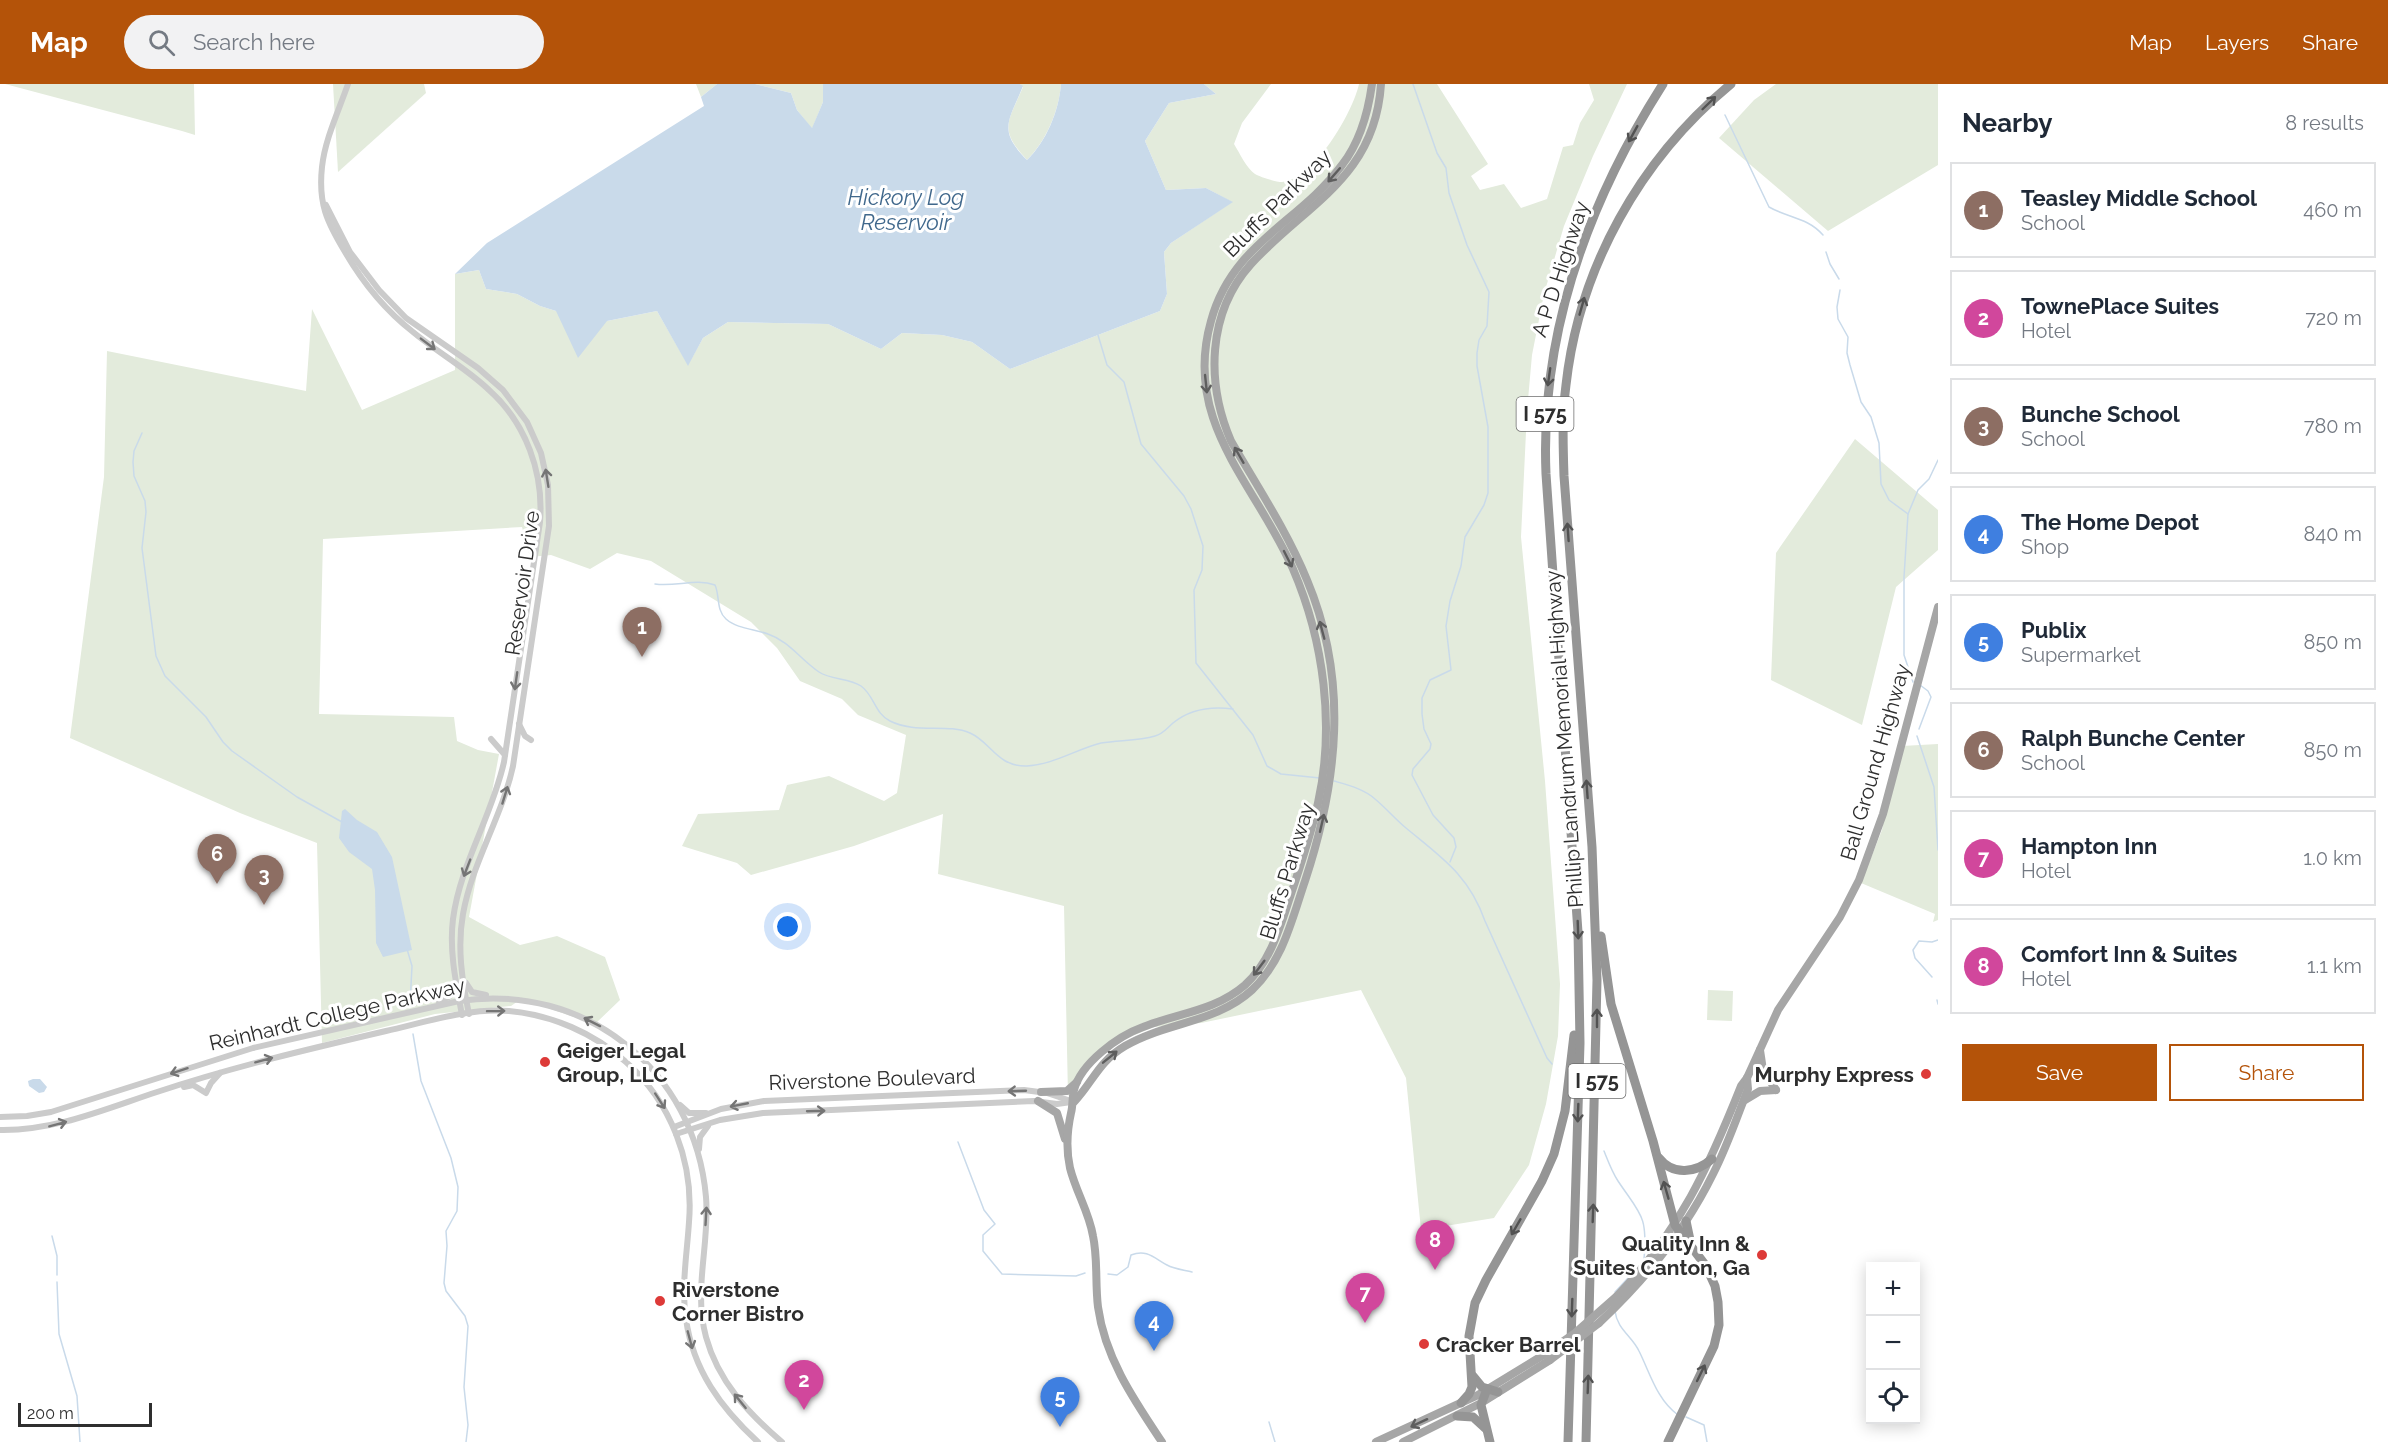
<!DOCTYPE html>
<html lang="en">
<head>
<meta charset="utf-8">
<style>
	:root { --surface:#fff; --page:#f2f2f3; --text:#1f2937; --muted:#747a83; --line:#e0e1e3; --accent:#b45309 }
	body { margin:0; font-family:Raleway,sans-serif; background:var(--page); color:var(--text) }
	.controls { position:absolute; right:18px; bottom:18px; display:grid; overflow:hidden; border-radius:0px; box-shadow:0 3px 15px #0003 }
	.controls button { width:54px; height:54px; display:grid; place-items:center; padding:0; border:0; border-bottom:2px solid var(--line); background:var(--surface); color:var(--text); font:30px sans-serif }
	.scale { position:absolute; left:18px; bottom:15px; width:134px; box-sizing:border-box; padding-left:6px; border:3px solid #2e2e2e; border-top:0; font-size:16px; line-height:21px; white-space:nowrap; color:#2e2e2e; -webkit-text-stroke:4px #fff; paint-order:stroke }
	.you { position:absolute; left:788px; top:843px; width:21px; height:21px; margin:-15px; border:4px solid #fff; border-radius:50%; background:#1a73e8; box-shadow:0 0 0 9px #1a73e833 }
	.badge { display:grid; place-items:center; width:39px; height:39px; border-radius:50%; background:var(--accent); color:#fff; font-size:20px; font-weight:700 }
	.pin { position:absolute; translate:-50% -50px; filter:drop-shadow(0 2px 3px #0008) }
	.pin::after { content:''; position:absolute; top:32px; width:21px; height:18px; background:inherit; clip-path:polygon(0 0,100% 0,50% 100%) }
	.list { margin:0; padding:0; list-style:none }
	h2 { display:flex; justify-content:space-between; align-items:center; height:78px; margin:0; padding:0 24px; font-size:26px }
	h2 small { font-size:20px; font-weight:400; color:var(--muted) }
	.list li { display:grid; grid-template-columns:39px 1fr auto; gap:18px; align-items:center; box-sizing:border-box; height:96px; margin:0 12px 12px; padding:0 12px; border:2px solid var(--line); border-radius:0px }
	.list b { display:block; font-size:22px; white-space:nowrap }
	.list p { margin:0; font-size:20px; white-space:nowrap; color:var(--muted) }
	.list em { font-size:20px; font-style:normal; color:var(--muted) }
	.actions { display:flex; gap:12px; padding:18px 24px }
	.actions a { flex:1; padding:14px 0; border:2px solid var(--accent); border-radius:0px; text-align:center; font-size:21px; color:var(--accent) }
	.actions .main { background:var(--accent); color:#fff }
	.icon { flex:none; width:33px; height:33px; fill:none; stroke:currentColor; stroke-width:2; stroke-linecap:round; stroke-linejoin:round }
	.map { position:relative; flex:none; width:1938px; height:1358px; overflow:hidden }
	header { display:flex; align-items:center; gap:36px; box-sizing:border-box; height:84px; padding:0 30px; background:var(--accent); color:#fff }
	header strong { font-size:28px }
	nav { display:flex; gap:33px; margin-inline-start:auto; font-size:21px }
	.search { width:420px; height:54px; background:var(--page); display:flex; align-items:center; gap:15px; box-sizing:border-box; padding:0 21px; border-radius:33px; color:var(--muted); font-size:22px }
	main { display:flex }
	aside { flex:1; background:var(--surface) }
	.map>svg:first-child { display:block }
	.green { fill:#e3ebdc }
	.water { fill:#c9daea }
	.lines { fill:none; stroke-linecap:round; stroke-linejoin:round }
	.stream { stroke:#c9daea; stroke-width:1.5 }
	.minor { stroke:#cbcbcb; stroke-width:6 }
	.major { stroke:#a6a6a6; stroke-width:8 }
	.highway { stroke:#959595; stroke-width:9 }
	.major-bridge { stroke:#a6a6a6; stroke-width:8 }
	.oneway { stroke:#525252 }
	.oneway2 { stroke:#5e5e5e }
	.oneway3 { stroke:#757575 }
	.poi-dot { fill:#dd3a38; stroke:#fff; stroke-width:2 }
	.labels { text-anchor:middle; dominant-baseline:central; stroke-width:6; stroke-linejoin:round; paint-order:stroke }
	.shield { fill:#fff; stroke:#6d6d6d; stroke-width:1.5 }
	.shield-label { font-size:20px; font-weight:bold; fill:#2e2e2e }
	.street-label { font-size:21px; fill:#2e2e2e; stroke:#fff }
	.poi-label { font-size:21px; font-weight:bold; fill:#2e2e2e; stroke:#fff; text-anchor:start }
	.water-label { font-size:22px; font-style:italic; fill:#40688c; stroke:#fff }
</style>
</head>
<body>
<header>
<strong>Map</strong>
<div class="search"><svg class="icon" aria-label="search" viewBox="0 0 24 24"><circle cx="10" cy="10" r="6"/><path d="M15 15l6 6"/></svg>Search here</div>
<nav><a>Map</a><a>Layers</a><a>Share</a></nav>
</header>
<main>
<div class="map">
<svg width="1938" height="1358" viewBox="0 0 1938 1358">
	<rect width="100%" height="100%" fill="#fff"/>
	<g class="green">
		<path d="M5 0H194L195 51 182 47Z"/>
		<path d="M333 0H424L426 9 338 88Z"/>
		<path d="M696 0H717L701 13Z"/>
		<path d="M755 0H823V18L812 45 797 26 791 9Z"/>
		<path d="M1020 0H1061C1059 27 1046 57 1027 76 998 45 1008 38 1023 3Z"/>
		<path d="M1204 0H1271L1242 39 1234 60C1239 68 1247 85 1255 90 1260 93 1276 98 1282 98 1314 96 1353 28 1359 0H1437L1488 80 1471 92 1480 106 1504 100 1521 124 1547 115 1563 63 1573 61 1580 39 1594 16 1589 0H1627L1593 72 1564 142 1544 210 1532 271 1527 327 1521 453 1545 697 1560 900 1558 952 1546 1020 1529 1081 1494 1134 1421 1146 1406 994 1361 906 1201 939 1154 943 1115 959 1095 975 1068 1012 1064 822 938 790 943 730 854 762 751 791 737 779 682 762 698 730 779 726 787 701 829 692 884 717 897 709 906 651 858 631 842 615 800 597 777 564 751 538 651 477 617 469 590 485 551 471 530 473 522 443 323 455 319 630 454 633 457 657 478 666 499 670 469 833 520 861 557 852 605 873 620 916 595 940 521 915 511 922 435 930 322 959 317 759 240 729 70 654 104 393 107 267 306 307 312 225 362 326 455 286V190L479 186 486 205 517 210 540 222 556 227 607 237 657 227 688 281 703 254 728 238 828 240 881 265 902 249 942 251 972 258 1010 285 1160 227 1167 210 1164 168 1171 159 1232 118 1206 104 1166 106 1145 57 1169 19 1216 10Z"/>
		<path d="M1776 0H1938V81L1828 147 1719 54 1754 16Z"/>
		<path d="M1855 355 1938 426V466L1896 503 1862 641 1771 596 1776 469Z"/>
		<path d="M1938 660V836L1933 838 1935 830 1861 799 1882 746 1891 699 1902 662Z"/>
		<path d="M1708 906 1733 907 1732 937 1707 936Z"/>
	</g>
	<g class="water">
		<path d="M717 0H755L791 9 797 26 812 44 823 18V0H1020L1023 2C1009 37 997 46 1027 76 1046 58 1059 27 1061 0H1204L1216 10 1169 19 1145 57 1166 106 1206 104 1233 118 1171 159 1164 168 1167 210 1160 227 1010 285 972 258 942 251 902 249 881 265 828 240 728 238 703 254 688 282 657 227 607 237 578 274 556 227 540 222 517 210 486 205 479 186 455 190 487 159 704 22 701 13Z"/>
		<path d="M345 725 357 736 377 748 392 773 412 866 383 873 376 859 375 806 372 785 349 768 339 754 342 727Z"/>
		<path d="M33 995H40L47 1003 44 1008 39 1009 29 1002 28 997Z"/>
	</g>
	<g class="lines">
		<g class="stream">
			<path d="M1413 0 1437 69 1446 84 1449 109 1467 161 1489 208 1487 242 1479 256 1477 269V282L1488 343V409L1484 421 1465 453 1461 482 1450 517 1446 542 1451 586 1430 596 1422 614V630L1424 645 1431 660 1430 665 1413 685 1412 691 1433 731 1454 754 1456 763 1450 778"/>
			<path d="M1725 31 1769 123C1788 134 1807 133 1823 151"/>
			<path d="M1826 168 1830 180 1839 195"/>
			<path d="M1840 206 1837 223 1838 235 1848 253 1847 269 1850 281 1861 318 1871 333 1879 359 1881 400 1889 416 1908 430"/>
			<path d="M1098 251 1107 281 1124 298 1141 360 1184 412 1191 425 1203 462 1202 486 1194 506 1196 579 1253 651 1267 682 1281 690 1320 694"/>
			<path d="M142 349 134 367 133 378 134 392 145 417 146 428 142 464 156 572 165 592 206 633 223 658 232 667 297 713 342 738"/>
			<path d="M655 500C676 503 696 494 715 501 720 512 716 526 726 535 737 545 755 545 768 550 789 557 801 576 819 588 831 596 849 594 861 602 874 611 875 630 890 637 916 650 947 639 970 649 991 658 997 683 1027 682 1052 681 1077 665 1101 659 1119 656 1138 657 1155 652 1163 650 1167 644 1173 639 1190 625 1211 622 1233 625"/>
			<path d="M1913 598 1904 571V493L1908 430 1918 406 1929 395 1938 376"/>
			<path d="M1919 645 1931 613 1928 607 1920 601"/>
			<path d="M1917 652 1934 703 1938 766"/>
			<path d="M1334 697C1348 701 1364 705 1375 715 1386 724 1395 735 1406 744 1441 773 1469 791 1485 837L1547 974 1552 980"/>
			<path d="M407 865 412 882 410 920"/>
			<path d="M1932 893 1915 874 1913 866 1919 857 1932 858 1938 856"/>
			<path d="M1937 916 1938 920"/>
			<path d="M413 950 421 997 451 1074 458 1103 457 1127 446 1147 447 1162 444 1199 446 1207 465 1232 468 1242 464 1303 468 1341 466 1358"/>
			<path d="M958 1058 984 1126 995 1140 983 1151V1167L1002 1190 1076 1192 1085 1189"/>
			<path d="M1604 1067C1608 1077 1612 1088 1618 1097 1640 1130 1648 1131 1644 1175"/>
			<path d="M52 1152 57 1172V1191"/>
			<path d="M1108 1190 1117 1191 1128 1183 1131 1171C1147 1165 1154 1174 1167 1181 1174 1185 1184 1186 1192 1188"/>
			<path d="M57 1198 59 1250 77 1312 80 1358"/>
			<path d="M1615 1208 1628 1194"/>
			<path d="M1615 1227C1617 1245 1632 1252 1639 1267 1650 1289 1657 1316 1678 1331"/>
			<path d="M1686 1333 1704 1341 1707 1358"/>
			<path d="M1269 1338 1275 1358"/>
		</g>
		<g class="minor">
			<path d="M348 0C339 26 325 55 322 83 318 120 327 138 345 168 363 199 385 226 413 248 437 268 466 284 489 306 526 339 544 389 540 438L504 678C492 732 460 781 453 835 449 867 456 899 462 931"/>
			<path d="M326 121 350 168 379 206 406 234 478 284 503 306 527 338 541 369 548 401 549 442 513 682C502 733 472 779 463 830 457 863 462 897 469 930"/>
			<path d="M519 640 525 652 531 656"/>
			<path d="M491 655 505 671"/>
			<path d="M466 899 472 908 486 911"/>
			<path d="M439 918 450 912 454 899"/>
			<path d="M184 1003 193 1001 206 1009 211 999 220 989"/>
			<path d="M680 1021 689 1029H706"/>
			<path d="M0 1033 27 1032 51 1028 253 964 459 917C585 898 695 986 706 1113 710 1160 693 1205 706 1253 718 1297 748 1329 782 1358"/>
			<path d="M674 1043 721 1025 764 1017 1024 1006 1047 1009 1074 1018"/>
			<path d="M0 1046C55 1047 105 1025 157 1008 232 983 309 965 386 947 426 938 468 924 509 927 552 931 594 949 626 978 671 1018 694 1078 689 1138 687 1170 681 1203 686 1235 693 1286 721 1324 758 1358"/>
			<path d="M676 1050 720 1036 763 1029 1034 1017 1057 1020 1071 1018"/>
			<path d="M699 1065 700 1053 708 1042"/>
		</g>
		<g class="major">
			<path d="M1760 966 1763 986 1776 1006"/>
			<path d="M1041 1008 1067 1007 1077 998"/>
			<path d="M1745 1016 1760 1007 1776 1006"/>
			<path d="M1038 1017 1057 1029 1065 1055"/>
			<path d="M1074 1018C1093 998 1098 978 1125 962 1166 938 1216 939 1252 906 1283 877 1292 835 1305 797 1338 697 1349 596 1307 496 1287 447 1257 402 1231 357 1206 299 1207 229 1251 180 1306 120 1375 94 1381 0"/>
			<path d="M1617 1212C1680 1146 1708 1085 1741 1002L1747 994 1778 926 1840 833 1859 796 1883 730 1938 523"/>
			<path d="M1599 1239C1645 1196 1685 1147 1713 1090 1727 1063 1737 1033 1748 1005L1747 994"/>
			<path d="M1162 1358C1134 1316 1105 1274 1098 1223 1095 1199 1098 1175 1093 1152 1089 1128 1076 1108 1070 1084 1066 1066 1067 1047 1071 1029 1073 1022 1072 1013 1074 1006 1081 979 1118 952 1143 943 1178 929 1215 927 1245 901 1271 877 1280 843 1291 810 1301 780 1311 750 1318 719 1335 642 1324 557 1293 485 1256 400 1182 339 1211 237 1232 159 1299 139 1342 81 1360 58 1368 29 1372 0"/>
			<path d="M1376 1358 1478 1311 1545 1270"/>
			<path d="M1403 1358 1481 1319 1550 1276"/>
		</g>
		<g class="highway">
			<path d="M1601 852 1611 920 1653 1057 1675 1141 1706 1182 1715 1202 1718 1218 1719 1241 1714 1262 1668 1358"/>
			<path d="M1659 1074C1673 1092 1696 1089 1712 1075"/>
			<path d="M1686 1137 1690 1156"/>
			<path d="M1473 1292 1482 1303 1498 1308"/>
			<path d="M1487 1305 1481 1321 1490 1358"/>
			<path d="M1461 1319 1469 1310 1472 1303 1469 1252 1475 1219 1486 1196 1542 1097 1554 1070 1565 1027 1574 951"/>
			<path d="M1457 1332 1473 1333 1485 1344"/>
			<path d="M1568 1358 1580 959 1578 848 1546 390C1540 248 1588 118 1663 0"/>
			<path d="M1586 1358 1597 896 1592 763 1564 392C1563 362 1562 331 1566 301 1579 184 1640 75 1731 0"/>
		</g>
		<g class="major-bridge">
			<path d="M1545 1270 1575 1249 1617 1212"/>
			<path d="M1550 1276 1599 1239"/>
		</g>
	</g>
	<defs><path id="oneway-shaft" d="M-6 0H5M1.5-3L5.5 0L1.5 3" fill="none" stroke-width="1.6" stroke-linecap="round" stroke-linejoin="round" transform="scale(1.5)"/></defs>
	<g class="oneway">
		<use href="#oneway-shaft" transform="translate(1709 19) rotate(-44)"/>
		<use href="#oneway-shaft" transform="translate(1633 50) rotate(119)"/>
		<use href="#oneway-shaft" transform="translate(1582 222) rotate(-74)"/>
		<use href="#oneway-shaft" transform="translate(1549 293) rotate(98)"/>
		<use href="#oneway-shaft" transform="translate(1568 448) rotate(-94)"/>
		<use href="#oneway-shaft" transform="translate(1587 705) rotate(-94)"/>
		<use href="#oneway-shaft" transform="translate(1578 846) rotate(88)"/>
		<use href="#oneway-shaft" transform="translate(1597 934) rotate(-90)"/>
		<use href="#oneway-shaft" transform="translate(1578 1029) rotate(92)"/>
		<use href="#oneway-shaft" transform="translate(1666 1106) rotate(-106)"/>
		<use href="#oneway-shaft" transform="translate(1593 1129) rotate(-88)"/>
		<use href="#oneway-shaft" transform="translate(1516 1143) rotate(120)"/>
		<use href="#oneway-shaft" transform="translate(1572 1224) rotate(92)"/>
		<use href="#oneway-shaft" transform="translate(1701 1289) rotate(-64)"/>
		<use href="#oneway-shaft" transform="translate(1588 1300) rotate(-88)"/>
	</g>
	<g class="oneway2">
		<use href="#oneway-shaft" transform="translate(1334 91) rotate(131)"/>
		<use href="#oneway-shaft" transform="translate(1206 300) rotate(84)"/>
		<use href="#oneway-shaft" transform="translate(1239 371) rotate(-120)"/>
		<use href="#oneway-shaft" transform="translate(1288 475) rotate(63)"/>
		<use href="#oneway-shaft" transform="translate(1322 546) rotate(-105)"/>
		<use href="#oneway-shaft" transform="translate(1322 739) rotate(-77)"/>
		<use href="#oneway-shaft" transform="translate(1259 884) rotate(127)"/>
		<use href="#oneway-shaft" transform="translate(1110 973) rotate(-39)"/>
		<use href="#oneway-shaft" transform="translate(1419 1339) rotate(155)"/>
	</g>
	<g class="oneway3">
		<use href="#oneway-shaft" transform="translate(428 260) rotate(37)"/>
		<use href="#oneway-shaft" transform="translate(547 394) rotate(-99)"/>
		<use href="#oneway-shaft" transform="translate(516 597) rotate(98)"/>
		<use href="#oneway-shaft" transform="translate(505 711) rotate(-73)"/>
		<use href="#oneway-shaft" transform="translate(467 784) rotate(111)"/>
		<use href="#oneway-shaft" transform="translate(496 927) rotate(-1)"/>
		<use href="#oneway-shaft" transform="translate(592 938) rotate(-153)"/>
		<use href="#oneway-shaft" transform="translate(264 976) rotate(-15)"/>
		<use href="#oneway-shaft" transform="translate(179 987) rotate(162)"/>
		<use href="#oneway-shaft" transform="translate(1017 1007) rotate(178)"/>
		<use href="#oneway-shaft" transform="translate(660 1017) rotate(57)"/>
		<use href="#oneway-shaft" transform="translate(739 1021) rotate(169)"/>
		<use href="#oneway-shaft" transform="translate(816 1027) rotate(-2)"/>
		<use href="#oneway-shaft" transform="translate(58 1040) rotate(-15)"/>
		<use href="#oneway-shaft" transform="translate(706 1132) rotate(-87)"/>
		<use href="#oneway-shaft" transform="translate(690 1256) rotate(75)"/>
		<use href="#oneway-shaft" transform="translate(740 1317) rotate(-129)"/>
	</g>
	<g class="poi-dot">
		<circle cx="545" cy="978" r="6"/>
		<circle cx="1926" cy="990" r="6"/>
		<circle cx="1762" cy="1171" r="6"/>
		<circle cx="660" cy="1217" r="6"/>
		<circle cx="1424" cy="1260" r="6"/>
	</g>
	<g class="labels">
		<g class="shield">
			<rect x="1516.5" y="313" width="57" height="34" rx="4.5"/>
			<rect x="1568.5" y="980" width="57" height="34" rx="4.5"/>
		</g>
		<g class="shield-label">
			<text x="1545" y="330">I 575</text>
			<text x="1597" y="997">I 575</text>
		</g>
		<g class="street-label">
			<text transform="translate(1277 119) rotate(-45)">Bluffs Parkway</text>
			<text transform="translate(1560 185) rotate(-72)">A P D Highway</text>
			<text transform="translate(522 499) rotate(-82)">Reservoir Drive</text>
			<text transform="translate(1564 655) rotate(-94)">Phillip Landrum Memorial Highway</text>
			<text transform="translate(1875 678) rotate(-74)">Ball Ground Highway</text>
			<text transform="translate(1287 787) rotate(-73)">Bluffs Parkway</text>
			<text transform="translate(337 930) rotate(-13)">Reinhardt College Parkway</text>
			<text transform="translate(872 995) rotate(-2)">Riverstone Boulevard</text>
		</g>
		<g class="poi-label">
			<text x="557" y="966">Geiger Legal<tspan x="557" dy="24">Group, LLC</tspan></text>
			<text x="1914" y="990" text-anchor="end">Murphy Express</text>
			<text x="1750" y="1159" text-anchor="end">Quality Inn &amp;<tspan x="1750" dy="24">Suites Canton, Ga</tspan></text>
			<text x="672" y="1205">Riverstone<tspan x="672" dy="24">Corner Bistro</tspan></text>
			<text x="1436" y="1260">Cracker Barrel</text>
		</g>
		<g class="water-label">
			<text x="906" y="113">Hickory Log<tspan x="906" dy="25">Reservoir</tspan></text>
		</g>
	</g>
</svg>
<div class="controls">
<button>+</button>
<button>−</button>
<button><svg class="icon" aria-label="locate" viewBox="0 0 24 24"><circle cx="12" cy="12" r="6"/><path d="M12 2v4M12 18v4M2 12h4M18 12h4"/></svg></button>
</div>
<div class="scale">200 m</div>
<div class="you"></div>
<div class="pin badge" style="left:642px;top:573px;background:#8d6e63">1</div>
<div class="pin badge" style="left:804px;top:1326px;background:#d1479c">2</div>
<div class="pin badge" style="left:264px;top:821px;background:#8d6e63">3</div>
<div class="pin badge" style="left:1154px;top:1267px;background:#3f7fe0">4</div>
<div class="pin badge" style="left:1060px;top:1343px;background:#3f7fe0">5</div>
<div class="pin badge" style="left:217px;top:800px;background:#8d6e63">6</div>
<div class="pin badge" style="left:1365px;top:1239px;background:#d1479c">7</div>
<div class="pin badge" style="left:1435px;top:1186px;background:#d1479c">8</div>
</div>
<aside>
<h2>Nearby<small>8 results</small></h2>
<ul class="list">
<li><span class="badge" style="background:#8d6e63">1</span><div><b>Teasley Middle School</b><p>School</p></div><em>460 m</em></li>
<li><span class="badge" style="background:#d1479c">2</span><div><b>TownePlace Suites</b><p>Hotel</p></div><em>720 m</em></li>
<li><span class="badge" style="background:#8d6e63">3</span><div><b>Bunche School</b><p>School</p></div><em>780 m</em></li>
<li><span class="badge" style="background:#3f7fe0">4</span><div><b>The Home Depot</b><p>Shop</p></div><em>840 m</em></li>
<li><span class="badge" style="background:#3f7fe0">5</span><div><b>Publix</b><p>Supermarket</p></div><em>850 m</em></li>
<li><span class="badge" style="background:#8d6e63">6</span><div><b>Ralph Bunche Center</b><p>School</p></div><em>850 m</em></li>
<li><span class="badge" style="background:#d1479c">7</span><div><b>Hampton Inn</b><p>Hotel</p></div><em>1.0 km</em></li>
<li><span class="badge" style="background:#d1479c">8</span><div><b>Comfort Inn &amp; Suites</b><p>Hotel</p></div><em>1.1 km</em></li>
</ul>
<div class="actions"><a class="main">Save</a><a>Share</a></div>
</aside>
</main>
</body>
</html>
